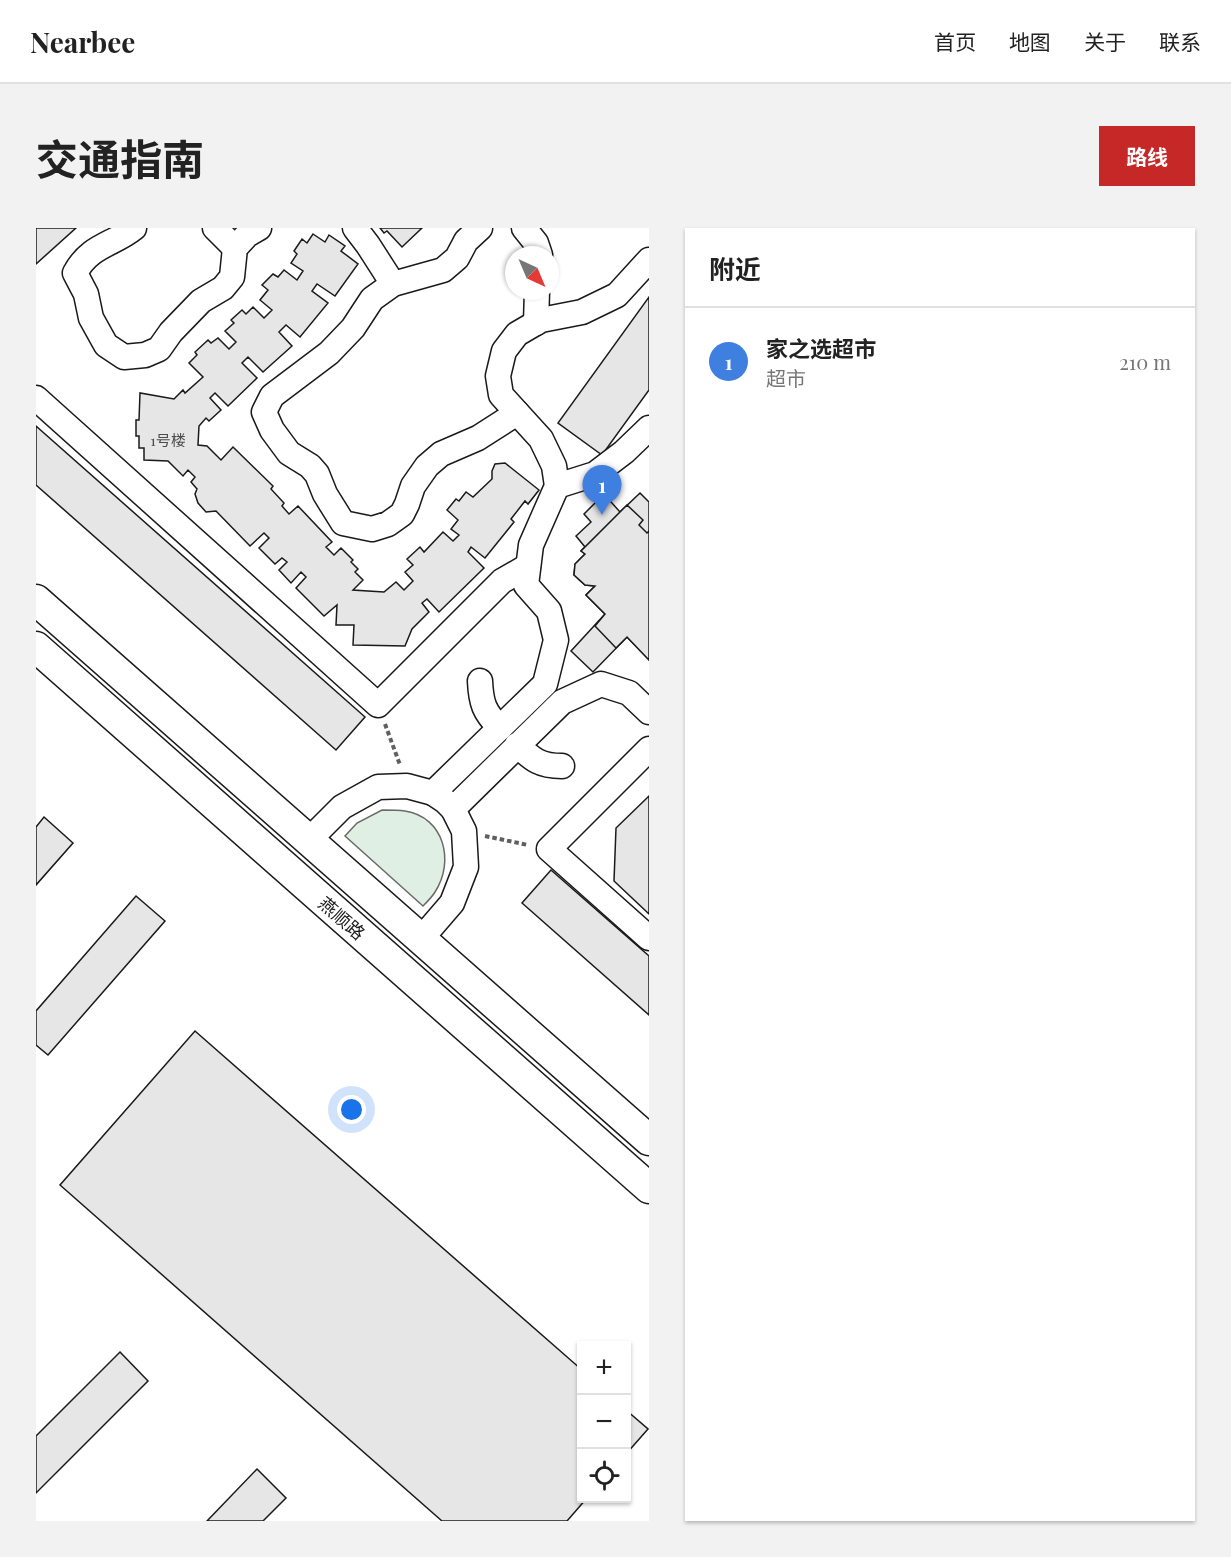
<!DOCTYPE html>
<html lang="zh">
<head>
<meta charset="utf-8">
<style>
	:root { --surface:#fff; --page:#f2f2f2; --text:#222; --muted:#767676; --line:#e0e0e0; --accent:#c62828 }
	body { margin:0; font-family:"Playfair Display","Noto Sans SC",serif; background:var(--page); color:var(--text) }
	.controls { position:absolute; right:18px; bottom:18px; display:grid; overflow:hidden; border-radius:0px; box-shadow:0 2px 4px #0004 }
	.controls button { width:54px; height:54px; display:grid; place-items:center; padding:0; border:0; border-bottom:2px solid var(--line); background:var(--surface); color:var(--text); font:30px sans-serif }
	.compass { position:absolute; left:469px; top:18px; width:54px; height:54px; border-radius:50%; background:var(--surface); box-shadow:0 2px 4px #0004; rotate:136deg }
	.you { position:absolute; left:316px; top:882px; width:21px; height:21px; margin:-15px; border:4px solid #fff; border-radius:50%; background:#1a73e8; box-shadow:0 0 0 9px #1a73e833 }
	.badge { display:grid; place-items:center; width:39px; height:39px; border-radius:50%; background:var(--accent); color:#fff; font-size:20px; font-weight:700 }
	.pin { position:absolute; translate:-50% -50px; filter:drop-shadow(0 2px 3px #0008) }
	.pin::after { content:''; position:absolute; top:32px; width:21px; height:18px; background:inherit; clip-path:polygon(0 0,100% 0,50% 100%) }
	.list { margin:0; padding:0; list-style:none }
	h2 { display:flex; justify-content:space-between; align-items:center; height:78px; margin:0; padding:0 24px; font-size:26px }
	h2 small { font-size:20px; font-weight:400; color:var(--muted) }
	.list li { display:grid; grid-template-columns:39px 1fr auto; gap:18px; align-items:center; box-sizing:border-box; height:108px; padding:0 24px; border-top:2px solid var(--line) }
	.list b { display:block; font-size:22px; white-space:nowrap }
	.list p { margin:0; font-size:20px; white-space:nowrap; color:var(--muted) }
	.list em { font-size:20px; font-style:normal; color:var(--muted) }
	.icon { flex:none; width:33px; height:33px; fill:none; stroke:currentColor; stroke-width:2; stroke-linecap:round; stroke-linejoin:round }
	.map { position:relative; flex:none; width:613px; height:1293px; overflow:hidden; border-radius:0px }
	header { display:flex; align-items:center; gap:36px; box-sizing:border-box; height:84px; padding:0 30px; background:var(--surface); border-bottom:2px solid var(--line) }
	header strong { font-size:28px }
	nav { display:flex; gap:33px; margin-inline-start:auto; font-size:21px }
	.intro { display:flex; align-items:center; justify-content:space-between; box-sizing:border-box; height:144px; padding:0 36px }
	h1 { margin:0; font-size:42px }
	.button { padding:15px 27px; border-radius:0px; background:var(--accent); color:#fff; font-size:21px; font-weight:700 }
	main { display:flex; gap:36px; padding:0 36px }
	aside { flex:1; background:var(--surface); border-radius:0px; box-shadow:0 2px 4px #0004 }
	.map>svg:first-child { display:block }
	.green { fill:#e0efe3; stroke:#6a6a6a; stroke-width:1.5 }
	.building { fill:#e6e6e6; stroke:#1a1a1a; stroke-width:1.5 }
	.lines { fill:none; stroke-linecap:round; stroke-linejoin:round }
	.minor-casing { stroke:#1a1a1a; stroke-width:27 }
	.major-casing { stroke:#1a1a1a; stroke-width:33 }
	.path { stroke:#5f5f5f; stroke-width:4; stroke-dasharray:4.5 3; stroke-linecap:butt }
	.minor { stroke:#fff; stroke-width:24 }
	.major { stroke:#fff; stroke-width:30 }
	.labels { text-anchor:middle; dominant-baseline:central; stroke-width:4.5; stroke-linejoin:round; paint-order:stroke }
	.number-label { font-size:15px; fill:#4d4d4d }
	.street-label { font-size:18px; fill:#1a1a1a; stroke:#fff }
</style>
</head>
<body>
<header>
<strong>Nearbee</strong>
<nav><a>首页</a><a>地图</a><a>关于</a><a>联系</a></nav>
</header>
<div class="intro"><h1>交通指南</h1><a class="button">路线</a></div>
<main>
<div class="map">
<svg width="613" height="1293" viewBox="0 0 613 1293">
	<rect width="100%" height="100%" fill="#fff"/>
	<path class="green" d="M346 582C353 582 362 582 369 583 408 589 419 633 399 664 396 669 391 674 387 678L309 608 321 595Z"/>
	<g class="building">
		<path d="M0 0H40L0 36Z"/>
		<path d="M344 0H386L366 19 351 3 348 5Z"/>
		<path d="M277 6 289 14 293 7 309 18 305 23 322 36 299 68 281 56 276 63 292 75 264 109 250 97 243 104 256 118 227 144 212 129 206 135 221 150 192 178 179 165 174 170 185 182 173 193 170 190 163 198 162 217 171 218 185 232 197 219 237 258 235 261 248 275 246 278 253 286 262 278 296 314 290 319 298 327 305 320 317 332 315 334 322 341 319 344 327 352 317 362 348 364 360 354 368 362 377 353 369 344 377 337 371 331 384 319 388 324 407 304 417 313 423 307 415 301 422 292 411 282 420 271 423 273 430 264 437 269 456 251V243L459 236 469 235 503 262 492 276 489 273 475 291 478 294 449 330 435 319 432 324 448 340 403 384 391 371 386 375 393 384 376 401 369 418 317 417 318 397H300L301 377 288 388 260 360 270 349 265 344 255 355 243 342 251 334 246 330 239 336 223 320 233 310 228 305 214 318 180 283 170 284 162 275 159 266 161 261 155 254 159 249 152 242 147 248 132 233 108 232V220H103V208H100V192H103L104 165 138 171 147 162 149 165 167 149 153 135 161 127 159 124 172 112 175 115 182 110 193 121 200 114 189 103 198 95 195 92 206 82 210 86 217 79 228 90 236 82 224 72 232 62 226 57 237 46 242 49 248 42 261 52 267 43 255 35 261 26 258 23 266 11 271 15Z"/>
		<path d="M613 69V162L566 227 522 195Z"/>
		<path d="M0 198 329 489 300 522 0 257Z"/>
		<path d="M604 265 613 274V432L591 409 557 444 535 423 569 386 550 367 559 358 549 357 538 347 539 336 549 326 545 323 549 319 540 308 555 294 548 286 568 266 584 284Z"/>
		<path d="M591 277 607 292 603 297 611 305 613 303V432L591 409 580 420 559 398 569 386 550 367 559 358 549 357 538 347 539 336 549 326 545 323Z"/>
		<path d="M613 568V686L578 653 580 600Z"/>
		<path d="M8 589 37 615 0 657V599Z"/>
		<path d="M515 642 613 728V787L486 675Z"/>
		<path d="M100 668 129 693 12 827 0 817V783Z"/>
		<path d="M159 803 546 1142V1270H551L531 1293H406L24 957Z"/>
		<path d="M84 1124 112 1153 0 1265V1208Z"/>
		<path d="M590 1182 612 1201 590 1226Z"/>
		<path d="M221 1241 250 1270 227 1293H171Z"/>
	</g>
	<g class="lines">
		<g class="minor-casing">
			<g id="minor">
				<path d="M98 0C77 17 54 17 39 45L50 66 55 90 70 117 88 129 109 127 123 121 135 104 165 73 187 60 196 49 199 20 211 7 223 0"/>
				<path d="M179 0 199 20"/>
				<path d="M319 0 332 17 357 56"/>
				<path d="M444 0 430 13 421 30 407 42 357 56 336 71 317 100 293 125 236 168 228 184 236 202 253 225 274 238 281 246 289 266 307 295 336 301 352 296 366 286 371 276 377 258 391 238 405 226 442 210 481 185"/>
				<path d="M488 0 500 15 504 27"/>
				<path d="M500 95 501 63"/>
				<path d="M0 170 342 477 466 353 492 338"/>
				<path d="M521 258 559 246 588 224 613 200"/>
				<path d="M444 453C445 475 448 484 464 500"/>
				<path d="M481 517C497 532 504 538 526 538"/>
				<path d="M613 521 513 621 613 710"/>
				<path d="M397 565 509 456 520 412 513 383 490 357 495 317 521 258 518 238 505 211 465 167 462 148 468 123 481 106 505 92 546 84 581 67 613 32"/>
				<path d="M417 581 526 474 565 456 593 465 613 484"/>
				<path d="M273 612 306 579 342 559 371 558 397 565 409 573 417 581 428 603 430 639 416 675 385 711"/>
			</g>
		</g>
		<g class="major-casing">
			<g id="major">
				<path d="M0 372 613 912"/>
				<path d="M0 419 613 960"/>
			</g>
		</g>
		<g class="path">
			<path d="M349 496 364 537"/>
			<path d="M449 608 492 617"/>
		</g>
		<use href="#minor" class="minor"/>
		<use href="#major" class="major"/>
	</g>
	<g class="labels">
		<g class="number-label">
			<text x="132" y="212">1号楼</text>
		</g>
		<g class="street-label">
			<text transform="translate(306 690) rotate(41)">燕顺路</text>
		</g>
	</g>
</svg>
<div class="controls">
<button>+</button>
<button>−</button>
<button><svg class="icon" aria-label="locate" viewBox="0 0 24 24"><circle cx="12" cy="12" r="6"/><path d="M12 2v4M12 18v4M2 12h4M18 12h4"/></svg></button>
</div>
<svg class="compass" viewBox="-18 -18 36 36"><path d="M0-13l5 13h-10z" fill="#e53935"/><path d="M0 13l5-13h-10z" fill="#767676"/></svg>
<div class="you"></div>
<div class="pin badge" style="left:566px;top:287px;background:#3f7fe0">1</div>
</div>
<aside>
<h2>附近<small></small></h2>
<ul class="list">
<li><span class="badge" style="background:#3f7fe0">1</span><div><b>家之选超市</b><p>超市</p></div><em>210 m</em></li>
</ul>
</aside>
</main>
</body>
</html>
